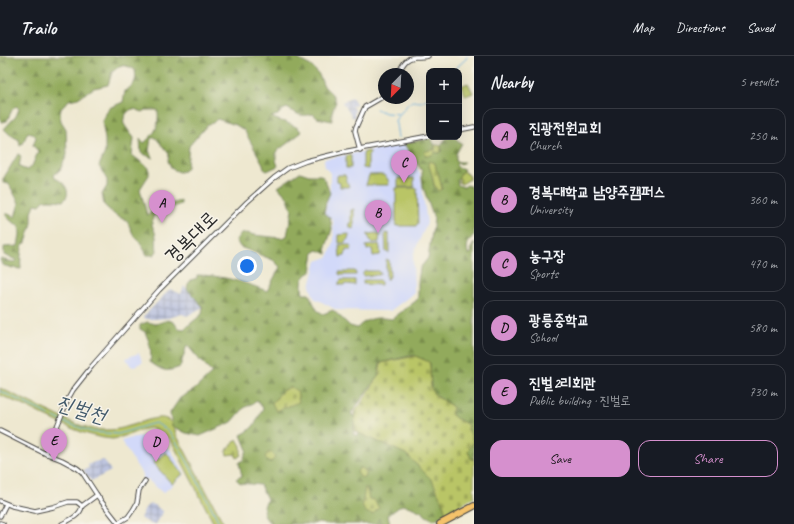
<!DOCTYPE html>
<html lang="en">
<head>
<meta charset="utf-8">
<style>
	:root { --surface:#171b24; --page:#20242c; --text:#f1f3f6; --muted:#9ea1a6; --line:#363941; --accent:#d690ce }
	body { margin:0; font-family:Caveat,"Poor Story",sans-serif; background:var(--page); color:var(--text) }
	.controls { position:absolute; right:12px; top:12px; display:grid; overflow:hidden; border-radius:8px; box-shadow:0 4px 16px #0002 }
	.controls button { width:36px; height:36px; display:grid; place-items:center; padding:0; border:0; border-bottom:1px solid var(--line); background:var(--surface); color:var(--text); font:20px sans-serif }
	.compass { position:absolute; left:378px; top:12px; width:36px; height:36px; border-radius:50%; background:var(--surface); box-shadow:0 4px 16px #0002; rotate:204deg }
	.you { position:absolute; left:247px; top:210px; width:14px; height:14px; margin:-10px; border:3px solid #fff; border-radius:50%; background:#1a73e8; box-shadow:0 0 0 6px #1a73e833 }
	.badge { display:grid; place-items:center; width:26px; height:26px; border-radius:50%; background:var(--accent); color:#111; font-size:13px; font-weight:700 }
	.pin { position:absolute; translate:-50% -33px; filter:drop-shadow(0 1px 2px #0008) }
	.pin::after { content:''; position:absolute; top:21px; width:14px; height:12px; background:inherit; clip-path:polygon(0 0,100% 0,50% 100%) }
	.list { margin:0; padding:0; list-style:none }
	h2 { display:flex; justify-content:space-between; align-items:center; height:52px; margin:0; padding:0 16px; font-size:17px }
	h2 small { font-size:13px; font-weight:400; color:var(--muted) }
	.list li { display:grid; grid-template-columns:26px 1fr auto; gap:12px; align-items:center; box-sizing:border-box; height:56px; margin:0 8px 8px; padding:0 8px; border:1px solid var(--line); border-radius:12px }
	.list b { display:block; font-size:15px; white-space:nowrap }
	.list p { margin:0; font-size:13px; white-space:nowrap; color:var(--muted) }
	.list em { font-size:13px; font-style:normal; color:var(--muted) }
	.actions { display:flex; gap:8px; padding:12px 16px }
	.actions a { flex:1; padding:9px 0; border:1px solid var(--accent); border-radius:12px; text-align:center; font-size:14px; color:var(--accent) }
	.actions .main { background:var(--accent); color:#111 }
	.map { position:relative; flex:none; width:474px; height:468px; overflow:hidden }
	header { display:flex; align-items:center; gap:24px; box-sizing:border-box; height:56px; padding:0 20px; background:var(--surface); border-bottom:1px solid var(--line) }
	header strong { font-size:19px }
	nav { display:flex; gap:22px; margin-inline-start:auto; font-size:14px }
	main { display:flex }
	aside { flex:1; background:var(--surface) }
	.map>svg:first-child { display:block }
	.built { fill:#d2d9f9 }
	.industrial { fill:url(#industrial-grid) }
	.green { fill:#b9c566; stroke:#727848 }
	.forest { fill:url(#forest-firs); stroke:#5e6a43; fill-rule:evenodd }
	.cemetery { fill:url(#cemetery-stones); stroke:#727848 }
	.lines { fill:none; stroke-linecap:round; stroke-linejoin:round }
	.stream { stroke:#69aedf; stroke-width:1 }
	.minor-casing { stroke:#484744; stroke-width:5.5 }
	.highway-casing { stroke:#484744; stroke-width:8 }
	.minor { stroke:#fff; stroke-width:3.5 }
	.highway { stroke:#f4c26a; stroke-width:5.5 }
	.labels { text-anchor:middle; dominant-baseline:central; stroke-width:3; stroke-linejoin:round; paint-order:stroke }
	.street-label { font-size:20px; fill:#2b2b2b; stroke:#f7f3e8 }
	.water-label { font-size:21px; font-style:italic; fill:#41596a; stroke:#f7f3e8 }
</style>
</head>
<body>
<header>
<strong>Trailo</strong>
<nav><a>Map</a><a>Directions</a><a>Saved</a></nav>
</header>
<main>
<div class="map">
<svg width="474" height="468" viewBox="0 0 474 468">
	<defs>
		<pattern id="industrial-grid" width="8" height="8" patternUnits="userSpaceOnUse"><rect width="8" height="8" fill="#bcc3de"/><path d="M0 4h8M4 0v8" fill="none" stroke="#999fb4"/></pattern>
		<pattern id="forest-firs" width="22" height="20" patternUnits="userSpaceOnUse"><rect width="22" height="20" fill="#92aa5b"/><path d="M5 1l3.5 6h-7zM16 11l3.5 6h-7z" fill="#778b4b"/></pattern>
		<pattern id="cemetery-stones" width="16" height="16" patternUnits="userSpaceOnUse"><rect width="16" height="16" fill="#b9c566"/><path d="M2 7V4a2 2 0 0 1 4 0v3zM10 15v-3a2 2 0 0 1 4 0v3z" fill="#9fa959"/></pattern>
	</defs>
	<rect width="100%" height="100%" fill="#f7f3e8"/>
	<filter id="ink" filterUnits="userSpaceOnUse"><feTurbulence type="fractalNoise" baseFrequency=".025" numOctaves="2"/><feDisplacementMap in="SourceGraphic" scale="8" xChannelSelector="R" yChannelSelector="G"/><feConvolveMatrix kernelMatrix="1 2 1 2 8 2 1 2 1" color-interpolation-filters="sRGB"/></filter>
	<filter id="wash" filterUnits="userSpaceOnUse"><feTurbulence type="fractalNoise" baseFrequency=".012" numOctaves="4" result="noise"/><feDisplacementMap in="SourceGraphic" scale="16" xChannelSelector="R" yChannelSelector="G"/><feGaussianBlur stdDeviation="0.9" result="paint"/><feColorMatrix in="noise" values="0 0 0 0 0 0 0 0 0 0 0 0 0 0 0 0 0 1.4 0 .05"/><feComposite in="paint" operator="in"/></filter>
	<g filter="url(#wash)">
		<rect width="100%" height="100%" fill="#eee8d0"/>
		<g class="built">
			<path d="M404 89 420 117 427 167 413 199 414 237 390 255 337 254 314 242 310 230 317 205 328 201 334 187 333 164 325 157 327 147 330 137V117L325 111 324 103 371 94Z"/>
			<path d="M139 297 143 306 132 311 128 306 126 302Z"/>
			<path d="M144 380 152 382 170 393 185 418 163 437 148 424H146L143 423 142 418 121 385 135 381Z"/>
		</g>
		<g class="industrial">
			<path d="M352 41 356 48 352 50 355 55 354 57 355 60 353 62 342 46Z"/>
			<path d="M184 230 187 233 203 251 187 260 182 258 169 262 154 263H146L143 261 170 233 181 238Z"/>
			<path d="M104 404 111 415 91 425 83 414 89 412 88 409 94 406Z"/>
			<path d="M151 448 155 449 163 456 155 468H151L140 462 145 452 148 449Z"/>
		</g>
		<g class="green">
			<path d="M468 27 473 37 466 40 461 30Z"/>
			<path d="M368 95 371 97 368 99V113L363 112V97Z"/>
			<path d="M347 99 351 100V112H346V103Z"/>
			<path d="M338 119H345L349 131H340V127L337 126V120Z"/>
			<path d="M369 119C380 119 388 116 389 129H366Z"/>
			<rect x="398" y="122" width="16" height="9"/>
			<path d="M396 132H417L418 167 416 170H396Z"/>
			<path d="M354 153V173L350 172 349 168H351V154Z"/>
			<path d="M376 177 380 179 379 186 372 187 368 180V178Z"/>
			<path d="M385 177 389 178V197L386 196Z"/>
			<path d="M349 178V180L346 187H339V179Z"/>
			<path d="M379 188C380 191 381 197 380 199L373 200 372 193 367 194 366 190Z"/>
			<path d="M339 189H348L352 191 351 194H346L345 200 340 201Z"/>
			<path d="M386 204H389L390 221H388V223H386Z"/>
			<path d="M348 215H355V217H356V219H340L339 218V216H347Z"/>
			<path d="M365 215H378L379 217H381L379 219 363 220V217Z"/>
			<path d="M341 224H355V229L345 228 344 229H339V226Z"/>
			<path d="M363 224H379L381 226V229L363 228Z"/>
			<path d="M0 332C17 340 35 349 52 357 69 365 86 374 104 374 113 374 121 373 129 370 146 366 171 350 176 378L224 468H214L171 384C151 364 146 374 124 380 120 381 116 383 112 383 86 381 62 368 39 357 26 350 13 345 0 339Z"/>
			<path d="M166 396 183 418 172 428 153 407Z"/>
		</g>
		<g class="forest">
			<path d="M0 0H292L311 10 318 17 324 30 332 38 336 46C333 53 331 57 332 65L317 62 313 58C301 61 298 59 287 52L282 54 278 59 271 61C280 66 295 67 302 76L276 96V104L278 110 267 115 264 113 263 108 244 74 236 69 217 63 213 67 208 68 189 90 187 111 184 115 179 116 172 113 168 105 169 98 156 82H151L149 95 153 102 141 97 140 82 144 87C156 76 159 72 158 54H145L142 56C139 55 136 53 133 53 127 54 122 63 124 68 127 73 131 78 134 82L132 99 149 112V119L140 133 147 159 154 155 181 144V148L154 159C149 171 155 171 156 181 157 187 156 189 157 195L154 199H147L140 186 134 180 127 165 115 159 104 149 102 138 107 130V124L99 110 105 96V83L102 65 109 52 123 46 125 35C134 29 137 26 135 14L130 11 121 9 112 16 108 29 94 32 78 42 69 44 61 53 60 59 61 65 66 73 67 99 60 114 54 119 55 122C62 125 69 131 67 140 66 142 64 144 63 145L54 144H45L40 149 35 148 32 157V167L26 187 23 188C21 196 20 205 21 213L13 212 2 209 0 203 14 206 16 204 4 199V191L18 190 20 178 19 170 11 165 6 160V157L15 161 19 147 9 128 3 127V123L18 98 21 100 19 111 27 114 32 110 38 96 33 89 36 81 33 78 28 76 23 87 20 89 19 84 9 78 4 73 16 60 19 53 16 50 12 54 7 65 1 66 0 58Z"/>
			<path d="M447 81H455L457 84 462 87 456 98V105L460 106H464L463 108H460L458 106 456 109 460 113H464L457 124 458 129 464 131 467 129 470 130 474 135V179C468 185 465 191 469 199L472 196 470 194 474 187V403H471L468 395 467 368 457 363 452 359 453 351 432 337 431 331 430 307 414 299 380 307 378 320 353 355 351 356 352 359 355 361 353 378 358 380 359 376 406 398 432 424 443 447 446 458 434 464 426 460 422 456 411 451 402 449 388 459 390 468H325L319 466 313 468H271C261 458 262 455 267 443L260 429 240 427 236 423 242 420 239 407 243 404 247 394 241 379C254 373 257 365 263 352L257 345 244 352 232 366 200 380 186 377 172 370 170 357 180 342 194 334 212 317 202 307 187 289 180 311C165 317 163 315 150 306 152 294 150 287 145 276L140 273V269L147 266 156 268 168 264 174 266 178 272 184 273 202 258 203 251 187 233 188 228 191 224 197 222V219C221 219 244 226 267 235L280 211 273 204 240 191 236 184 240 178 247 177 254 179 281 182 287 180 292 154 288 142 278 131 300 116 309 119H321C326 124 327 131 330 137L326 146 324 157 330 161 332 173 326 191 327 198 318 194 314 196 311 216C301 221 301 228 303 238H309L317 254 323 258 333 254 350 270 357 272C368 261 378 261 392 263L417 244 418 240V227L420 212 428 202 434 163 423 131 422 122V115L404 88 430 82 435 89V96L439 97 441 96V89ZM428 106 435 107 436 113 438 116 442 133 434 130 432 118 430 113Z"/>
		</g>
		<g class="cemetery">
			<path d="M435 89H441V96L439 97 435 96C433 99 430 100 426 100L424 96 430 94H435Z"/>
			<path d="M430 105 435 107 436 113 438 116 442 133 438 135C433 129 434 126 432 119 431 115 429 111 428 106Z"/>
			<path d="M463 115 470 120V123L462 128 459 127V120Z"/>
			<path d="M415 300 429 306C432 315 428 332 434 338 439 343 447 347 453 351L452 359 457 363 467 368 473 386 468 395 471 403H474V441L446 458 443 447 432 424 406 398 354 375 355 367 354 356 360 349 378 321 381 307Z"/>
			<path d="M291 331 297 335 299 346 276 355 272 347 283 334Z"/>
			<path d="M237 383 241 390V399L237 402 235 398 227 399 226 395Z"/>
			<circle cx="270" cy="401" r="4.5"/>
			<path d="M360 411 366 415V419L365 422 360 421 357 416Z"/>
			<path d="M365 431 367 434 369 443 374 444 379 452 373 458C357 457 364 442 365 431Z"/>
		</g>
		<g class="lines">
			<g class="stream">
				<path d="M455 15 459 9 466 3 467 0"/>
				<path d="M376 53 386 57 400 58 407 49 412 45 421 46 429 42"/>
				<path d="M398 82 396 68 395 65 396 63 399 59"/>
				<path d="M0 335 64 366 92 376 118 378 155 367 161 370 169 375 175 384 191 412 220 468"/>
			</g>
		</g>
	</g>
	<g filter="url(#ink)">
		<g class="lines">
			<g class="minor-casing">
				<g id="minor">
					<path d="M398 18C402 10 405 2 415 1 420 1 424 1 428 0"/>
					<path d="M459 74 474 71"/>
					<path d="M360 94 355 75 356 71 365 51 384 40"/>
					<path d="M0 375 42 396 62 404 77 412 82 416 101 445 119 468"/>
					<path d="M46 398 68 343 73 334 92 310 159 234 247 146 274 122 288 112 306 105 343 96 429 80"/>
					<path d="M0 445 12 450 35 455 53 451 68 446H77L82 450"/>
					<path d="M0 460 6 448"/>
					<path d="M0 467 3 468"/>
					<path d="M118 467 128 461 133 454 137 447 139 434 145 425"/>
					<path d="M62 468C70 464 81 459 82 450L97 439"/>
				</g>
			</g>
			<g class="highway-casing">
				<path id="highway" d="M440 468 474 450"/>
			</g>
			<use href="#minor" class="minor"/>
			<use href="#highway" class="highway"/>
		</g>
	</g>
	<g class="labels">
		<g class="street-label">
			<text transform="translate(191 181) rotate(-45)">경복대로</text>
		</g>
		<g class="water-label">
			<text transform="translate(81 353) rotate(17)">진벌천</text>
		</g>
	</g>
</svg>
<div class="controls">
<button>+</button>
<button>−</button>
</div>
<svg class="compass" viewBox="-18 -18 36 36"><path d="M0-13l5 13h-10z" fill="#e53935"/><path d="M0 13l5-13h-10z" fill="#9ea1a6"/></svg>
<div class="you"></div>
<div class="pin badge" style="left:162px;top:167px">A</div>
<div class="pin badge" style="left:378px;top:177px">B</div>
<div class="pin badge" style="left:404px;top:127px">C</div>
<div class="pin badge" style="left:156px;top:406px">D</div>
<div class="pin badge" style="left:54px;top:405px">E</div>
</div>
<aside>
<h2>Nearby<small>5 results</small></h2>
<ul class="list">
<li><span class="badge">A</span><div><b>진광전원교회</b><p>Church</p></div><em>250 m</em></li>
<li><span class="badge">B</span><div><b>경복대학교 남양주캠퍼스</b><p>University</p></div><em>360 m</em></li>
<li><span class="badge">C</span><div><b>농구장</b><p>Sports</p></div><em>470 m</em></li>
<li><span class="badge">D</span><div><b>광릉중학교</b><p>School</p></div><em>580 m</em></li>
<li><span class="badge">E</span><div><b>진벌2리회관</b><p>Public building · 진벌로</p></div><em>730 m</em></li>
</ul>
<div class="actions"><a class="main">Save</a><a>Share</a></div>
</aside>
</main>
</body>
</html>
